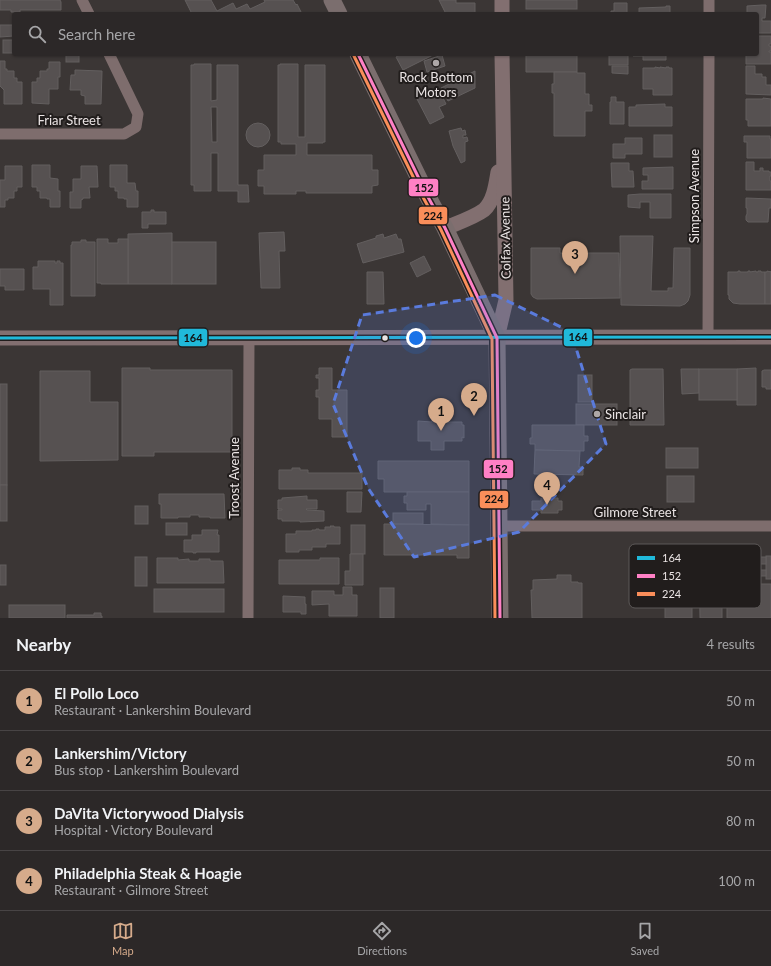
<!DOCTYPE html>
<html lang="en">
<head>
<meta charset="utf-8">
<style>
	:root { --surface:#2c2828; --page:#343030; --text:#f1f3f6; --muted:#a6a6a8; --line:#484445; --accent:#d6ab8b }
	body { margin:0; font-family:Lato,sans-serif; background:var(--page); color:var(--text) }
	.you { position:absolute; left:416px; top:338px; width:14px; height:14px; margin:-10px; border:3px solid #fff; border-radius:50%; background:#1a73e8; box-shadow:0 0 0 6px #1a73e833 }
	.badge { display:grid; place-items:center; width:26px; height:26px; border-radius:50%; background:var(--accent); color:#111; font-size:13px; font-weight:700 }
	.pin { position:absolute; translate:-50% -33px; filter:drop-shadow(0 1px 2px #0008) }
	.pin::after { content:''; position:absolute; top:21px; width:14px; height:12px; background:inherit; clip-path:polygon(0 0,100% 0,50% 100%) }
	.list { margin:0; padding:0; list-style:none }
	h2 { display:flex; justify-content:space-between; align-items:center; height:52px; margin:0; padding:0 16px; font-size:17px }
	h2 small { font-size:13px; font-weight:400; color:var(--muted) }
	.list li { display:grid; grid-template-columns:26px 1fr auto; gap:12px; align-items:center; box-sizing:border-box; height:60px; padding:0 16px; border-top:1px solid var(--line) }
	.list b { display:block; font-size:15px; white-space:nowrap }
	.list p { margin:0; font-size:13px; white-space:nowrap; color:var(--muted) }
	.list em { font-size:13px; font-style:normal; color:var(--muted) }
	.icon { flex:none; width:22px; height:22px; fill:none; stroke:currentColor; stroke-width:2; stroke-linecap:round; stroke-linejoin:round }
	.map { position:relative; flex:none; width:771px; height:618px; overflow:hidden }
	.search { position:absolute; background:var(--surface); box-shadow:0 1px 3px #0004; left:12px; right:12px; top:12px; height:44px; display:flex; align-items:center; gap:10px; box-sizing:border-box; padding:0 14px; border-radius:4px; color:var(--muted); font-size:15px }
	.sheet { height:292px; background:var(--surface) }
	nav { display:flex; justify-content:space-around; align-items:center; box-sizing:border-box; height:56px; border-top:1px solid var(--line); background:var(--surface); font-size:11px; color:var(--muted) }
	nav a { display:grid; justify-items:center; gap:2px }
	nav .on { color:var(--accent) }
	.map>svg:first-child { display:block }
	.building { fill:#565151; stroke:#635f5f; fill-rule:evenodd }
	.lines { fill:none; stroke-linecap:round; stroke-linejoin:round }
	.street { stroke:#7e6d6d; stroke-width:11 }
	.secondary { stroke:#826f70; stroke-width:15 }
	.primary { stroke:#7b6e6e; stroke-width:17 }
	.bus-1-casing { stroke:#211d1c; stroke-width:6 }
	.bus-2-casing { stroke:#211d1c; stroke-width:6 }
	.bus-3-casing { stroke:#211d1c; stroke-width:6 }
	.bus-1 { stroke:#20b9da; stroke-width:3 }
	.bus-2 { stroke:#ff80c5; stroke-width:3 }
	.bus-3 { stroke:#fa8e5a; stroke-width:3 }
	.marked { fill:#5a7bdc; fill-opacity:0.2; stroke:#5a7bdc; stroke-width:3; stroke-dasharray:8 5; stroke-linejoin:round }
	.poi-dot { fill:#ada7a7; stroke:#211d1c; stroke-width:1.5 }
	.bus-dot { fill:#eae4e4; stroke:#211d1c; stroke-width:1.5 }
	.labels { text-anchor:middle; dominant-baseline:central; stroke-width:4; stroke-linejoin:round; paint-order:stroke }
	.poi-label { font-size:13px; fill:#eae4e4; stroke:#211d1c }
	.street-label { font-size:13px; fill:#eae4e4; stroke:#211d1c }
	.key { fill:#211d1c; stroke:#5d5958; stroke-width:1 }
	.key-label { font-size:11px; fill:#eae4e4 }
	.line-badge { stroke:#211d1c; stroke-width:1.5 }
	.pale-badge-label { font-size:11px; text-anchor:middle; font-weight:bold; fill:#111 }
</style>
</head>
<body>
<div class="map">
<svg width="771" height="618" viewBox="0 0 771 618">
	<rect width="100%" height="100%" fill="#3b3635"/>
	<g class="building">
		<path d="M0 0H60L61 2V10H20V12H11V10H0Z"/>
		<path d="M185 0H211L217 11 233 3 236 9 247 4 250 9 265 2 264 0H293L296 5 297 4 302 14H192Z"/>
		<path d="M439 0H456V3H475V14H446Z"/>
		<rect x="526" y="0" width="51" height="9"/>
		<path d="M614 3H627V14H611V11H614Z"/>
		<path d="M762 5H766L765 18H762V21H771V33H757V14L747 13V6Z"/>
		<path d="M666 6H670V14H639V8L666 7Z"/>
		<path d="M0 25H14V36L0 37Z"/>
		<path d="M757 36H771V44H769V46H771V51H769V52H771V64H746V54H757Z"/>
		<rect x="3" y="40" width="11" height="13"/>
		<rect x="66" y="54" width="13" height="8"/>
		<path d="M402 54H433V55L403 70 396 57Z"/>
		<path d="M526 54H580V55H577V72H526Z"/>
		<rect x="609" y="54" width="19" height="11"/>
		<path d="M633 54H666V60H643V56H633Z"/>
		<path d="M442 55 445 66 427 72 424 61Z"/>
		<path d="M0 61H5V69H7V71H14V78H17V82H22V104H4V90L0 86Z"/>
		<path d="M49 62H60V77H58V89H49V104L32 103V82H37V78H40V71H47V69H49Z"/>
		<path d="M194 64H211V101L217 100V65H238V185H248L249 202H238V191H218V153H211V191H194V185H191V65H194ZM211 107H217V142H212Z"/>
		<path d="M280 64H298V137H305V65H325V142H323V143H307V155H372V170H378V185L372 186V193H306V191H296V194H264V186H258V170H264V155H296V144H281V142H278V65H280Z"/>
		<path d="M612 66H628V74L612 73Z"/>
		<path d="M746 66H755V74H762V77H766V85H771V95L746 94Z"/>
		<path d="M655 67 660 68V67L666 68V67H669V68H672V95H653V89H643V68H655Z"/>
		<path d="M75 70 102 71 101 104H85V96L81 95V90H70L71 75H75Z"/>
		<path d="M475 71V88L448 101 441 88Z"/>
		<path d="M554 72H577V73H585V94H589V105H592V111H585V136H554V93H552V84H554Z"/>
		<path d="M438 88 446 104 439 107 444 117 430 124 417 99Z"/>
		<path d="M611 97H616V102H624V124H610V102H611Z"/>
		<path d="M763 98 771 99V126H748V120H746V99H763Z"/>
		<path d="M665 104V107H672V126H629V107H636V105Z"/>
		<circle cx="258" cy="135" r="12"/>
		<path d="M461 128 462 131 465 130 466 135H463V138L467 137 468 141 465 142V161L461 163 453 146 449 131Z"/>
		<rect x="654" y="135" width="18" height="22"/>
		<path d="M744 136H770V139H771V158H747V142H744Z"/>
		<path d="M625 138H642V154H625V158H613V144H625Z"/>
		<path d="M746 162H754V171H760V168H763V171H769V172H771V176H770V181H771V190H746Z"/>
		<path d="M611 163H629V171H633L634 187H612Z"/>
		<path d="M32 165H50V178L58 179V191H60V207H50V199H47V198H40V191H37V187H32Z"/>
		<path d="M110 165H127V183H135L136 191H138V207H127V199H124V198H118V191H115V187H110Z"/>
		<path d="M5 166H22V187H17V191H14V198H8V200H5V207H0V180H5Z"/>
		<path d="M81 166H97L98 187H89L90 198H83V199L81 200V208H70V192H73V179H81Z"/>
		<path d="M673 167V189H642V181H648V175H643V168Z"/>
		<path d="M640 194H671V218H650V202H640V208L628 207V195Z"/>
		<path d="M746 198 771 199V208H769L768 222H748L746 220V216L747 214V208H746Z"/>
		<path d="M151 210H154V212H166V224H148V228H142V212H151Z"/>
		<path d="M284 232 285 251H279L280 288H261L259 233Z"/>
		<path d="M172 233V284H128V234Z"/>
		<path d="M383 234 384 238 396 234 398 239H401L404 252 363 263 357 244 376 238V236Z"/>
		<path d="M620 236H653L651 291H668V288H673L674 248H690V295L688 301 685 304 680 306 621 305Z"/>
		<path d="M97 239H108V243H118V239H128V284H101V283H97Z"/>
		<path d="M81 240H86V242H95V296H71V245H72V242H81Z"/>
		<rect x="172" y="242" width="44" height="42"/>
		<path d="M531 248H560V253H619L620 298 537 299 533 297 531 294Z"/>
		<path d="M424 256 431 270 417 277 410 263Z"/>
		<path d="M38 261H55V263H57V261H60V263H63V305H50V289H33V267H38Z"/>
		<path d="M0 269H24V290H5V286H0Z"/>
		<path d="M738 271H740V272H748V271H750V272L756 271V272H758V271H761V272H765V304H740L733 303 729 299V295H728V272H738Z"/>
		<path d="M767 271 771 272V271V304H765V272H767Z"/>
		<path d="M367 272H383L384 304H367Z"/>
		<path d="M122 368H150V370H232V452H154V456H122Z"/>
		<path d="M319 368H332V390H347V437H332V419H319V397H316V390H319V378H316V375H319Z"/>
		<path d="M756 368V405H737V369Z"/>
		<path d="M632 369H663L664 425H630V370Z"/>
		<path d="M681 369H699V393L682 394Z"/>
		<rect x="699" y="369" width="38" height="31"/>
		<path d="M764 370H771V389H766V387H762V371Z"/>
		<path d="M40 371H90V402H118V460L40 461Z"/>
		<rect x="578" y="375" width="14" height="27"/>
		<rect x="0" y="384" width="7" height="101"/>
		<rect x="576" y="404" width="41" height="21"/>
		<path d="M432 418 448 419V422H462V425H464V438L462 437V441H444V450H431V441H418V421L432 422Z"/>
		<path d="M532 425H584V436H588V441H584V451L535 450V444H530V438H532Z"/>
		<rect x="666" y="448" width="32" height="20"/>
		<path d="M535 450 580 451 579 467H583V475L534 474Z"/>
		<path d="M378 461H469V492H384V479H378Z"/>
		<path d="M292 468H300V470H308V473H362V489H279V470H292Z"/>
		<rect x="667" y="476" width="27" height="26"/>
		<rect x="0" y="485" width="7" height="36"/>
		<path d="M347 492H362L361 512H347Z"/>
		<path d="M407 492H469V525L431 524V504H426V510H407V503H404V496H407Z"/>
		<path d="M159 494H224L225 518H210V517H199V515H190V517H178V518H161V504H159Z"/>
		<path d="M307 496V500H317V509H306L307 510 324 511V521L300 522V521H282V519H278V510H282V509H278V500H282V498Z"/>
		<path d="M541 498H558V501H562V510H558V513H541V510H532V501H541Z"/>
		<rect x="135" y="506" width="13" height="18"/>
		<rect x="393" y="513" width="30" height="11"/>
		<rect x="166" y="523" width="21" height="12"/>
		<path d="M384 524 469 525V558H457V555H384Z"/>
		<rect x="351" y="525" width="14" height="29"/>
		<path d="M330 526H334V527H340V544H326V547H312V550H299V552H286V534H296V531H312V530H316V529H319V530H325V527H331Z"/>
		<path d="M202 530H218L217 535H219V552H196V553H193V552H184V540H192V535H202Z"/>
		<path d="M350 554H363V585H345V571H350Z"/>
		<path d="M699 555H722V618H700Z"/>
		<rect x="766" y="556" width="5" height="23"/>
		<rect x="135" y="557" width="12" height="29"/>
		<rect x="756" y="557" width="10" height="7"/>
		<path d="M157 558H178V560L189 559V561H199V559H210V561H223L224 583H157Z"/>
		<path d="M320 558H339V584H279V560H320Z"/>
		<path d="M666 561H673V562L692 561V618H665V576H663V562H666Z"/>
		<rect x="0" y="565" width="6" height="20"/>
		<rect x="756" y="570" width="10" height="6"/>
		<path d="M557 575H571V582H578V583H582V618H532L531 590H533V580L557 579Z"/>
		<rect x="727" y="584" width="44" height="34"/>
		<path d="M343 587H352V595H357V616H329V604L312 605V591H334V595H343Z"/>
		<rect x="380" y="588" width="14" height="30"/>
		<rect x="154" y="589" width="70" height="23"/>
		<path d="M283 596 305 597V604H306V614H301V612H283Z"/>
		<rect x="9" y="605" width="56" height="13"/>
		<path d="M94 613H101V616H102V618H67V615H94Z"/>
	</g>
	<g class="lines">
		<g class="street">
			<path d="M82 0 89 14"/>
			<path d="M709 14V0"/>
			<path d="M0 134H124L136 127 138 114 109 54"/>
			<path d="M708 337 709 54"/>
			<path d="M499 526H771"/>
			<path d="M248 618 249 338"/>
		</g>
		<g class="secondary">
			<path d="M502 14V0"/>
			<path d="M445 228C457 223 473 218 484 210 494 201 496 184 498 172"/>
			<path d="M0 338 771 337"/>
			<path d="M497 338 506 300 502 54"/>
		</g>
		<g class="primary">
			<path d="M332 0 339 14"/>
			<path d="M358 54 428 197 445 228 497 338 500 618"/>
		</g>
		<g class="bus-1-casing">
			<path id="bus-1" d="M0 338 771 337"/>
		</g>
		<g class="bus-2-casing">
			<path id="bus-2" d="M358 54 428 197 445 228 497 338 500 618"/>
		</g>
		<g class="bus-3-casing">
			<path id="bus-3" d="M354 56 424 199 441 230 492 339 495 618"/>
		</g>
		<use href="#bus-1" class="bus-1"/>
		<use href="#bus-2" class="bus-2"/>
		<use href="#bus-3" class="bus-3"/>
	</g>
	<path class="marked" d="M495 295 571 332 606 444 519 532 414 557 368 488 333 404 362 315Z"/>
	<g class="poi-dot">
		<circle cx="436" cy="63" r="4"/>
		<circle cx="597" cy="414" r="4"/>
	</g>
	<circle class="bus-dot" cx="385" cy="338" r="3.5"/>
	<g class="labels">
		<g class="poi-label">
			<text x="436" y="77">Rock Bottom<tspan x="436" dy="15">Motors</tspan></text>
			<text x="605" y="414" text-anchor="start">Sinclair</text>
		</g>
		<g class="street-label">
			<text x="69" y="120">Friar Street</text>
			<text transform="translate(694 196) rotate(-90)">Simpson Avenue</text>
			<text transform="translate(505 238) rotate(-91)">Colfax Avenue</text>
			<text transform="translate(234 478) rotate(-90)">Troost Avenue</text>
			<text x="635" y="512">Gilmore Street</text>
		</g>
	</g>
	<rect x="629" y="544" width="132" height="64" rx="6" class="key"/>
	<rect x="637" y="556" width="18" height="4" fill="#20b9da"/>
	<rect x="637" y="574" width="18" height="4" fill="#ff80c5"/>
	<rect x="637" y="592" width="18" height="4" fill="#fa8e5a"/>
	<g class="key-label">
		<text x="662" y="562">164</text>
		<text x="662" y="580">152</text>
		<text x="662" y="598">224</text>
	</g>
	<g class="line-badge">
		<rect x="408" y="178" width="31" height="19" rx="4" fill="#ff80c5"/>
		<rect x="418" y="206" width="30" height="19" rx="4" fill="#fa8e5a"/>
		<rect x="563" y="328" width="30" height="19" rx="4" fill="#20b9da"/>
		<rect x="178" y="328" width="30" height="19" rx="4" fill="#20b9da"/>
		<rect x="483" y="459" width="31" height="20" rx="4" fill="#ff80c5"/>
		<rect x="479" y="490" width="30" height="19" rx="4" fill="#fa8e5a"/>
	</g>
	<g class="pale-badge-label">
		<text x="424" y="192">152</text>
		<text x="433" y="220">224</text>
		<text x="578" y="341">164</text>
		<text x="193" y="342">164</text>
		<text x="498" y="473">152</text>
		<text x="494" y="503">224</text>
	</g>
</svg>
<div class="you"></div>
<div class="pin badge" style="left:441px;top:431px">1</div>
<div class="pin badge" style="left:474px;top:416px">2</div>
<div class="pin badge" style="left:575px;top:274px">3</div>
<div class="pin badge" style="left:547px;top:505px">4</div>
<div class="search"><svg class="icon" aria-label="search" viewBox="0 0 24 24"><circle cx="10" cy="10" r="6"/><path d="M15 15l6 6"/></svg>Search here</div>
</div>
<section class="sheet">
<h2>Nearby<small>4 results</small></h2>
<ul class="list">
<li><span class="badge">1</span><div><b>El Pollo Loco</b><p>Restaurant · Lankershim Boulevard</p></div><em>50 m</em></li>
<li><span class="badge">2</span><div><b>Lankershim/Victory</b><p>Bus stop · Lankershim Boulevard</p></div><em>50 m</em></li>
<li><span class="badge">3</span><div><b>DaVita Victorywood Dialysis</b><p>Hospital · Victory Boulevard</p></div><em>80 m</em></li>
<li><span class="badge">4</span><div><b>Philadelphia Steak &amp; Hoagie</b><p>Restaurant · Gilmore Street</p></div><em>100 m</em></li>
</ul>
</section>
<nav>
<a class="on"><svg class="icon" aria-label="map" viewBox="0 0 24 24"><path d="M3 6l6-2 6 2 6-2v14l-6 2-6-2-6 2zM9 4v14M15 6v14"/></svg>Map</a>
<a><svg class="icon" aria-label="directions" viewBox="0 0 24 24"><path d="M12 3l9 9-9 9-9-9zM9 14v-3h6M13 9l2 2-2 2"/></svg>Directions</a>
<a><svg class="icon" aria-label="saved" viewBox="0 0 24 24"><path d="M7 4h10v16l-5-4-5 4z"/></svg>Saved</a>
</nav>
</body>
</html>
